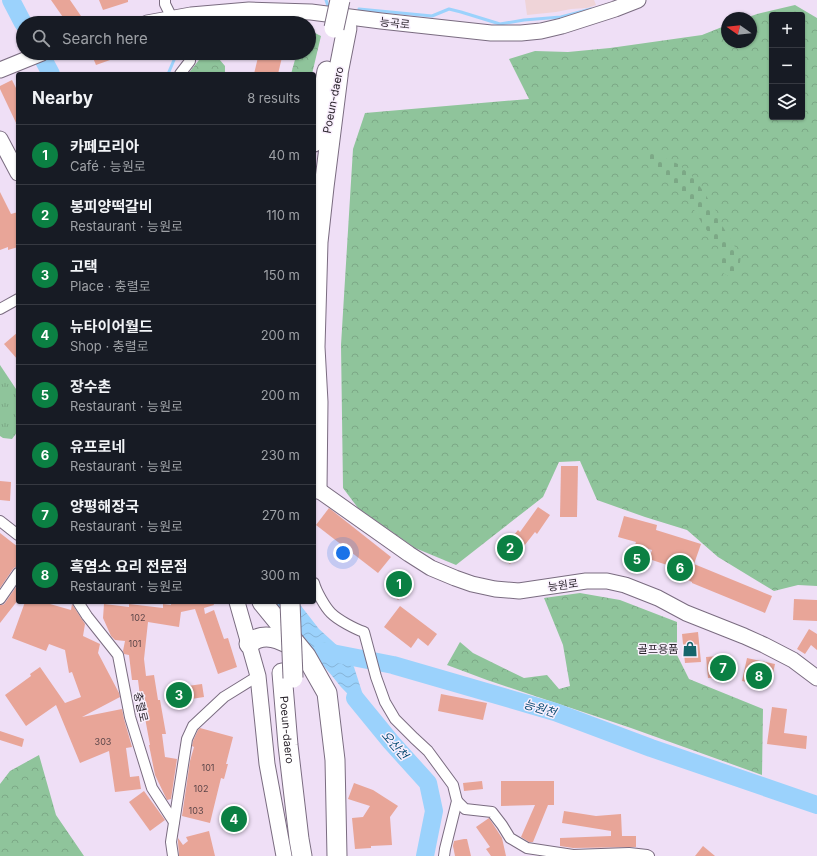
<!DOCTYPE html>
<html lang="en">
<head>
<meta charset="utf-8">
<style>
	:root { --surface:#171b24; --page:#20242c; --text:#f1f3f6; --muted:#9ea1a6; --line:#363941; --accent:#0b8043 }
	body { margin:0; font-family:Inter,"Noto Sans KR",sans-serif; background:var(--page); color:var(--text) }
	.controls { position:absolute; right:12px; top:12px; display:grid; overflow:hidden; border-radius:4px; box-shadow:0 1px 3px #0004 }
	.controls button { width:36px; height:36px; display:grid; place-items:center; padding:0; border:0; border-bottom:1px solid var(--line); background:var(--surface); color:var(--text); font:20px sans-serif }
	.compass { position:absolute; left:721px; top:12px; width:36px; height:36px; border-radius:50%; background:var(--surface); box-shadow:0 1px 3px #0004; rotate:284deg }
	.you { position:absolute; left:343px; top:553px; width:14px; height:14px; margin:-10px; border:3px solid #fff; border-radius:50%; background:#1a73e8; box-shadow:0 0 0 6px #1a73e833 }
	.badge { display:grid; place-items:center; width:26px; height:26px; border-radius:50%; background:var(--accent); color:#fff; font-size:13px; font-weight:700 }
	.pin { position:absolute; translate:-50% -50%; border:2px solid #fff; box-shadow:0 1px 4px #0006 }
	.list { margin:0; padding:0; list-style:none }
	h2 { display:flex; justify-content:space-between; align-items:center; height:52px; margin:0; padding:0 16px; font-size:17px }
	h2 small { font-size:13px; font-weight:400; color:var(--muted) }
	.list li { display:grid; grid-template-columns:26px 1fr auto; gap:12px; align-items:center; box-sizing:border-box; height:60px; padding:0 16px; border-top:1px solid var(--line) }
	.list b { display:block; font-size:15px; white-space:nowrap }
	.list p { margin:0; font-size:13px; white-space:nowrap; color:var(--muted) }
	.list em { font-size:13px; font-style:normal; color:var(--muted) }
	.icon { flex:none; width:22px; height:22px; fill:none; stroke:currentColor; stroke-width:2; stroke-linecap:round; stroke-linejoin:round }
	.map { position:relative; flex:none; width:817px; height:856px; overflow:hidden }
	.search { position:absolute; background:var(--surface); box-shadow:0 1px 3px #0004; left:16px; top:16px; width:300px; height:44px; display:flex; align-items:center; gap:10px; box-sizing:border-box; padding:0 14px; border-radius:22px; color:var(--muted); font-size:15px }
	.panel { position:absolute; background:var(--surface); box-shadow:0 1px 3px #0004; left:16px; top:72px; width:300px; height:532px; border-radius:4px }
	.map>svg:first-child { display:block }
	.commercial { fill:#efd4d8 }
	.grass { fill:url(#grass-tufts) }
	.forest { fill:url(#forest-crowns); fill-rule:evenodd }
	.cemetery { fill:url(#cemetery-stones) }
	.water { fill:url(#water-waves) }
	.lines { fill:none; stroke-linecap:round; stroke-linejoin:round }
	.stream { stroke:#9bd2fc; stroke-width:3 }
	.river { stroke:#9bd2fc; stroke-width:18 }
	.building { fill:#e8a598 }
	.street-casing { stroke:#7a6c80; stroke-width:12 }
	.secondary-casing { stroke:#7a6c80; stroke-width:17 }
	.highway-casing { stroke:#7a6c80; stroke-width:21 }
	.street { stroke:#fff; stroke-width:10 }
	.secondary { stroke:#fff; stroke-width:15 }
	.highway { stroke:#fff; stroke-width:19 }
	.highway-bridge-casing { stroke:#7a6c80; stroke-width:21; stroke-linecap:butt }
	.highway-bridge { stroke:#fff; stroke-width:19 }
	.labels { text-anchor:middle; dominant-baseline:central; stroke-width:3; stroke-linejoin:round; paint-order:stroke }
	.number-label { font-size:9px; fill:#5a4548 }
	.street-label { font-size:11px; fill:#2b252d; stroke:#f9effd }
	.poi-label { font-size:11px; fill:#2b252d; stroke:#f9effd; text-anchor:end }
	.water-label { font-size:12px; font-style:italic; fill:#084b72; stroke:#f9effd }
</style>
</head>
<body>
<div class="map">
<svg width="817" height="856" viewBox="0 0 817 856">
	<defs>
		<pattern id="grass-tufts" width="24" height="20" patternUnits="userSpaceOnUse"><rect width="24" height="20" fill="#8fc49b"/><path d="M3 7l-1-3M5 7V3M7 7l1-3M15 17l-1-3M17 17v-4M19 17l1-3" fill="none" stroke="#7ca886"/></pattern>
		<pattern id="forest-crowns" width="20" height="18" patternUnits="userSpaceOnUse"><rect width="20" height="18" fill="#8fc49b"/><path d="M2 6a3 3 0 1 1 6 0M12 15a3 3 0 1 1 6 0" fill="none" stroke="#7ca886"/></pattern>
		<pattern id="cemetery-stones" width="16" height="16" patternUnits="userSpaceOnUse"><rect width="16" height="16" fill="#8fc49b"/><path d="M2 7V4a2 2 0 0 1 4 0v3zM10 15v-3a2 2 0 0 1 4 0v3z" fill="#7ca886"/></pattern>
		<pattern id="water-waves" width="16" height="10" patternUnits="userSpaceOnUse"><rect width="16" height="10" fill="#9bd2fc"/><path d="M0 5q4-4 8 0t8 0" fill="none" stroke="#86b4d8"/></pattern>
	</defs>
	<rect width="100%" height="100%" fill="#efdff6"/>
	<path class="commercial" d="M525 0H594L596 5 587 8 571 9 556 12 527 15Z"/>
	<path class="grass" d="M0 365 18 392V431L12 439 3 438 0 436Z"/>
	<g class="forest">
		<path d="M795 5 817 18V586L798 585 774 591 718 557 687 530 645 517 597 500 580 461 559 462 543 497 456 565 415 548 358 508 343 488 341 345 353 149 365 113 529 99 509 59 535 51 568 52 610 48 702 35 727 25V42H751V18H746L757 14ZM772 15H802V117H772Z"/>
		<path d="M315 33 321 36 312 74H291L296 56 298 53H309V40Z"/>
		<path d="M208 53H214L225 66V74H188L199 60 201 56Z"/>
		<path d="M580 593 620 600 677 622V655L689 679 763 709 762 775 631 728 487 680 447 665 460 642 473 653 524 678 547 675 559 689 570 686 563 645 544 598Z"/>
		<path d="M39 755 56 815 84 856H0V784L10 771Z"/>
	</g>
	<path class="cemetery" d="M651 152 678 164 695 179 716 211 723 227 735 247 741 255 739 270 730 277 723 273 718 246 703 225 687 198 670 179 650 164 646 153Z"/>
	<path class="water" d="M270 602H298L319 629 342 650 354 667 370 717 341 687 333 677 300 639Z"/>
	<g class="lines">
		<g class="stream">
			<path d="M326 0 328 6"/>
			<path d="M359 9 432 16 449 9 461 12 500 24 524 20 561 17 591 9"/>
			<path d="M168 74 177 53"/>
		</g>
		<g class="river">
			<path d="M11 0 23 23"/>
			<path d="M40 53 51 74"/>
			<path d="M322 651 393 665 555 712 651 748 817 805"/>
			<path d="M355 698 391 742 428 783 434 811 425 856"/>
		</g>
	</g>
	<g class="building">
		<path d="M51 0H70L81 16 71 23H67Z"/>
		<path d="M99 0H128V2L103 10Z"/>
		<path d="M91 53H127V54L96 65Z"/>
		<path d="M259 53H283L278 74H254Z"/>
		<path d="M12 80 18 92V127L0 89V86Z"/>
		<path d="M0 192 11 214 18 212V247L8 250V247L0 250Z"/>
		<path d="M18 332V360L4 344Z"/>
		<path d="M561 466H578L577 517H560Z"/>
		<path d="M0 481 11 482 10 501 0 500Z"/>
		<path d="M538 507 550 515 537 534 535 532 510 564 498 555 518 530 520 532Z"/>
		<path d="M329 508 391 557 378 573 316 525Z"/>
		<path d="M624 516 657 525 656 530 701 544 694 564 772 596 765 613 692 583V582L671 573 673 567 649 559 652 550 635 545 636 542 618 537Z"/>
		<path d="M0 533 18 547V567H15L13 569 0 588Z"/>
		<path d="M396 575 409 590 398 600 385 585Z"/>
		<path d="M18 584V600L0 623V605H3L5 603Z"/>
		<path d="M794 599 817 600V621L793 620Z"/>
		<path d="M25 602H43L71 610 72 604 85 624 83 636 100 644 98 653 119 693 120 697 82 717 122 709 124 719 132 747 126 748 130 777 139 776 141 789 115 792 109 751 80 763 56 705 26 726 5 695 31 676 30 674 40 667 65 703 81 697 72 672 69 673 65 650 49 644 46 651 12 638Z"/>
		<path d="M171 602H213L214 605 204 608 205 614 214 610 224 639 228 638 237 667 218 674 195 609 181 612 179 627 148 622 144 659 146 676 154 675 158 700H160L166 734H162L165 757 177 759 171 799 167 800 155 775 149 745H150L141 696H140L138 680H132L129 655 124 654 123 651 125 641 115 640 111 636 103 618 104 604 129 607V604L163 608V604L171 605Z"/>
		<path d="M400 606 437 634 428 646 418 638 411 648 384 627Z"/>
		<path d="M809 629 817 634V650L811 645 805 654 797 649Z"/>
		<path d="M698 632 701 662 685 663 682 634Z"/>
		<path d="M731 655 733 676 708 678 706 657Z"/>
		<path d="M747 658 775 664 770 687 742 681Z"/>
		<path d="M202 684 204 697 185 700V702L176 704 173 688Z"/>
		<path d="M441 694 487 703 483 720 438 711Z"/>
		<path d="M772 707 787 709 784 733 807 736 806 749 767 744Z"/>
		<path d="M200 728 233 737 226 764H228L224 779 221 778 210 823 182 816 190 761 194 747 192 746 193 741 198 730Z"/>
		<path d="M0 731 24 739 22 747 0 740Z"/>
		<path d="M482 781 483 789 464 791 463 783Z"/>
		<path d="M501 781H554V805H548L533 842H529L521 837 535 805 501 806Z"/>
		<path d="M354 783 373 790 398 806 390 817 392 845 371 846V848L355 849 352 818 363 817 370 806 348 799Z"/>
		<path d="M144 791 165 820 150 831 129 802Z"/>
		<path d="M564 811 596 816 621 814 622 836H636V847L573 848 560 846V838L611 836V831L562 823Z"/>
		<path d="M489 818 502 838 506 856H491L486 849 490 847 476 827Z"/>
		<path d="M209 831 215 856H179L178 842V838L183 845 188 841 186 837Z"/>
		<path d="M464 839H467L471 856H455L453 846 454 841Z"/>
		<path d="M703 846 715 856H695Z"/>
	</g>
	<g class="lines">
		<g class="street-casing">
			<g id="street">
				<path d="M165 0V4L172 18"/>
				<path d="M180 74 190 61V53"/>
				<path d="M0 309 18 299"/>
				<path d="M0 521 18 535"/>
				<path d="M314 583C316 591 325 607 331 613 338 620 355 629 364 632L376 677 385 702 395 719 414 738 428 751 453 785 457 801 445 849 444 856"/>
				<path d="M0 599 18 573"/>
				<path d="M78 602 87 616 118 655 130 717 152 788 174 822"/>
				<path d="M457 801 465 809 492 812 502 825 510 838 527 848 573 855 629 853 647 855 649 856"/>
				<path d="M173 856 171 842 187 739 193 726 224 697 258 676"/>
			</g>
		</g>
		<g class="secondary-casing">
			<g id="secondary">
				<path d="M147 23 191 15 249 10 311 12 381 21 491 33H521L541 31 562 26 615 9 638 0"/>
				<path d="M0 70 42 53"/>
				<path d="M0 139 18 173"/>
				<path d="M314 488 317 489 409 554 431 568 455 578 472 584 495 589 519 591 586 581H607L625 585 658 598 686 613 744 636 764 645 793 660 817 678"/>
				<path d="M237 602 258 676 267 764 284 856"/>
			</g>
		</g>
		<g class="highway-casing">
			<g id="highway">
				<path d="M335 89 347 28"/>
				<path d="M314 142 327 71"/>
				<path d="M317 489 318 402 315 347 318 242 324 187 338 76"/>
				<path d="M262 602 306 656 327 693 335 760 337 856"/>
				<path d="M249 644C264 630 282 640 297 648"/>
				<path id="s1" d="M282 673 288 745 299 839 302 856"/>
			</g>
		</g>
		<use href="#street" class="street"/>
		<use href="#secondary" class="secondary"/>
		<use href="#highway" class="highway"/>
		<g class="highway-bridge-casing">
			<g id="highway-bridge">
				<path d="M334 28 340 0"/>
				<path d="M290 602 293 678"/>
			</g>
		</g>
		<use href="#highway-bridge" class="highway-bridge"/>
	</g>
	<defs>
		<g id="shop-bare" transform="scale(1.2)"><path d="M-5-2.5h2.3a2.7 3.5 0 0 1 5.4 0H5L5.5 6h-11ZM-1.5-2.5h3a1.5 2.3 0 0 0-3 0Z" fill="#15646a" stroke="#f9effd" stroke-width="2.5" paint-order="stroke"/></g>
	</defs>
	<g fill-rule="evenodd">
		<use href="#shop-bare" x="690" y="649"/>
	</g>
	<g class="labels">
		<g class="number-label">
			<text x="138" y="617">102</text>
			<text x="135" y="643">101</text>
			<text x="103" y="741">303</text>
			<text x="208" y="767">101</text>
			<text x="201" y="788">102</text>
			<text x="196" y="810">103</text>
		</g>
		<g class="street-label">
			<text transform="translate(395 23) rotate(6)">능곡로</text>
			<text transform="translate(333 100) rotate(-79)">Poeun-daero</text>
			<text transform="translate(563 585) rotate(-8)">능원로</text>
			<text transform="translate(141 707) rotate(77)">충렬로</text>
			<text stroke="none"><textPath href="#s1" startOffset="57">Poeun-daero</textPath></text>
		</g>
		<g class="poi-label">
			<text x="678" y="649">골프용품</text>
		</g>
		<g class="water-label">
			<text transform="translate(540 708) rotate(17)">능원천</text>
			<text transform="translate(395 745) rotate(49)">오산천</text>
		</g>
	</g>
</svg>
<div class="controls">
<button>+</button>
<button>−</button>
<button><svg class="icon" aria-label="layers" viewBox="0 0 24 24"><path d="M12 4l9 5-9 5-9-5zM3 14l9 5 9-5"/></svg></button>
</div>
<svg class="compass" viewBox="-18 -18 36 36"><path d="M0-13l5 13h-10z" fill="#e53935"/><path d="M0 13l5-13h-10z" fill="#9ea1a6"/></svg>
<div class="you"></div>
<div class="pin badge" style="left:399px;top:584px">1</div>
<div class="pin badge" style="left:510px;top:548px">2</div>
<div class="pin badge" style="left:179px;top:695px">3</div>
<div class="pin badge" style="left:234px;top:819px">4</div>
<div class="pin badge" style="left:637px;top:559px">5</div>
<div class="pin badge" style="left:680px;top:568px">6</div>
<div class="pin badge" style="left:723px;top:668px">7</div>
<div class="pin badge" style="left:759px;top:676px">8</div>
<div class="search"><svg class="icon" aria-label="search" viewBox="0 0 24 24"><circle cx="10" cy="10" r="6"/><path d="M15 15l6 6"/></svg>Search here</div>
<section class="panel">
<h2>Nearby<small>8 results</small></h2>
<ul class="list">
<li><span class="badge">1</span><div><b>카페모리아</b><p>Café · 능원로</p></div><em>40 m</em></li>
<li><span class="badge">2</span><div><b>봉피양떡갈비</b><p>Restaurant · 능원로</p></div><em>110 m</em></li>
<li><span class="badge">3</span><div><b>고택</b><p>Place · 충렬로</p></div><em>150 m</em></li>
<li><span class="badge">4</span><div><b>뉴타이어월드</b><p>Shop · 충렬로</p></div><em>200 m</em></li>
<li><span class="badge">5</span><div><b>장수촌</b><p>Restaurant · 능원로</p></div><em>200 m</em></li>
<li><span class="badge">6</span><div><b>유프로네</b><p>Restaurant · 능원로</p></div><em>230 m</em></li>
<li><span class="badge">7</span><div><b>양평해장국</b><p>Restaurant · 능원로</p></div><em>270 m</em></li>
<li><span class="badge">8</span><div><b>흑염소 요리 전문점</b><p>Restaurant · 능원로</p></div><em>300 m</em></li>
</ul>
</section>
</div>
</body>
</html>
